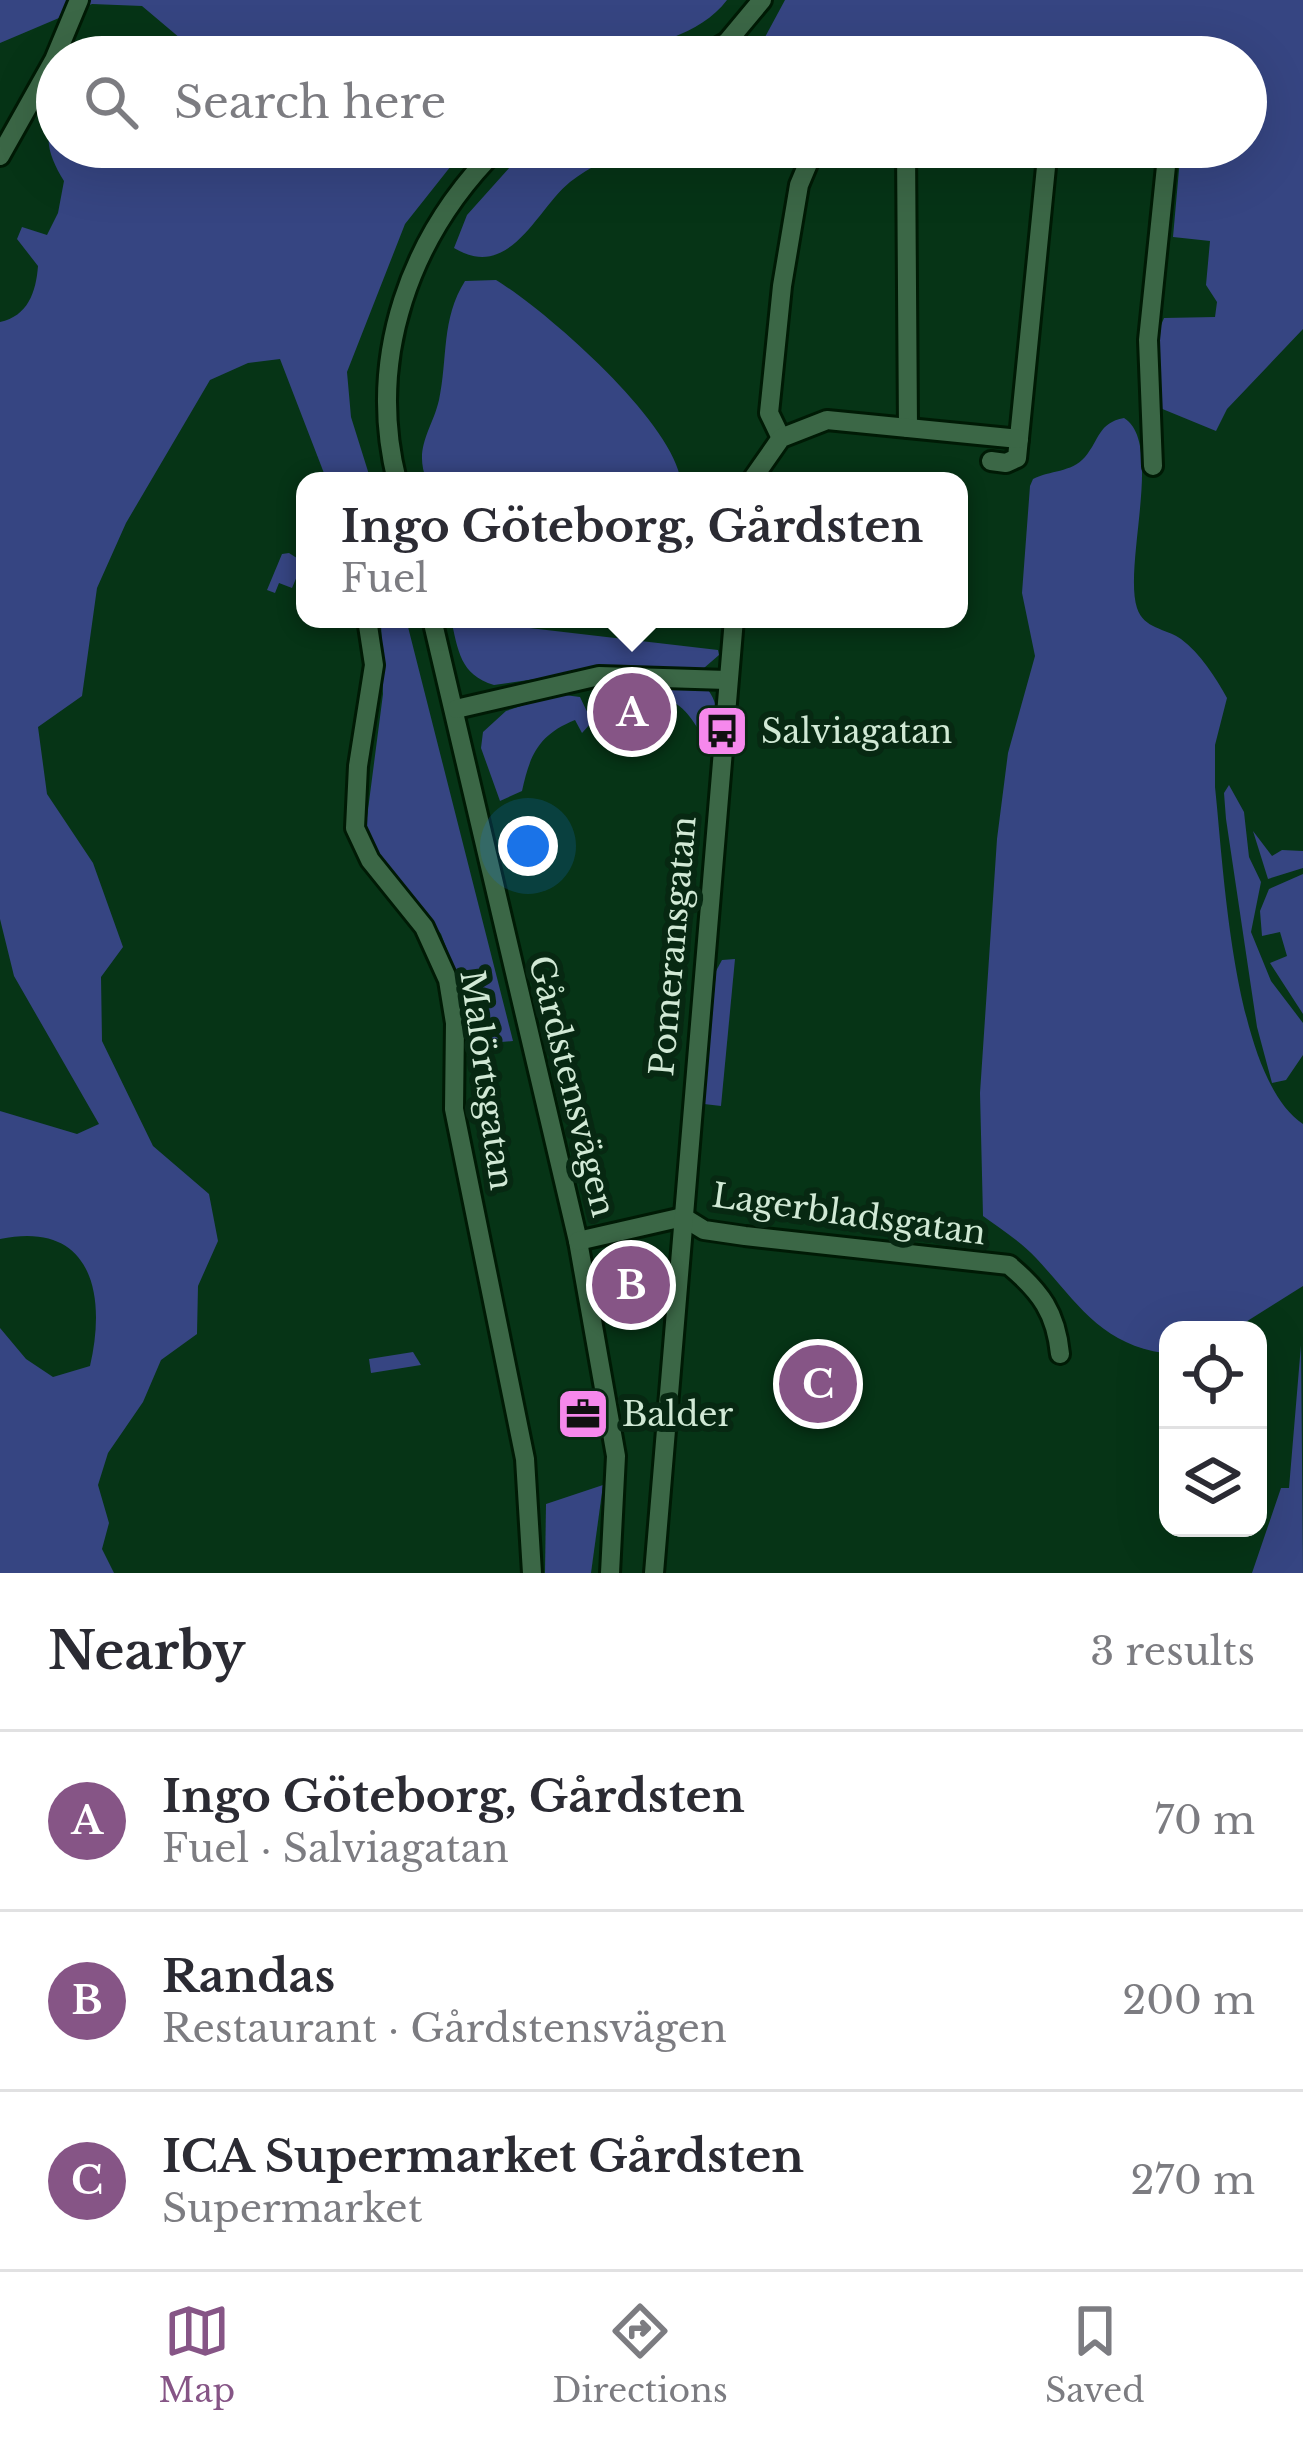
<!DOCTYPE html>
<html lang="en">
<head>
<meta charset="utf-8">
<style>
	:root { --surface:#fff; --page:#f2f2f3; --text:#2b2b33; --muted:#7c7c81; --line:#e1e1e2; --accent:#865586 }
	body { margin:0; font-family:"Libre Baskerville",serif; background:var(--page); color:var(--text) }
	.controls { position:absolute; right:36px; bottom:36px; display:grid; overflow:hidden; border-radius:24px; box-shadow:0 12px 48px #0002 }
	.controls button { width:108px; height:108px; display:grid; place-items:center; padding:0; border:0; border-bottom:3px solid var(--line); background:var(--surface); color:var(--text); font:60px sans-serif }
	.you { position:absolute; left:528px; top:846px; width:42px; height:42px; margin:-30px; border:9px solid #fff; border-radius:50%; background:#1a73e8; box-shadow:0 0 0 18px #1a73e833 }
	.badge { display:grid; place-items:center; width:78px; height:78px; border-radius:50%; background:var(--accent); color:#fff; font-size:39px; font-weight:700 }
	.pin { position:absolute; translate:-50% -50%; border:6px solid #fff; box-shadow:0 3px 12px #0006 }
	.popup { position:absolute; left:296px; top:472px; width:672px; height:156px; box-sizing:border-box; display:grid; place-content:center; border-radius:24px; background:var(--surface); filter:drop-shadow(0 3px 9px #0005); font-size:39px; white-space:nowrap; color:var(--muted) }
	.popup b { font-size:45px; color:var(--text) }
	.popup::after { content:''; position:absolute; left:50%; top:100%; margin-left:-24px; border:24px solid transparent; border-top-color:var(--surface) }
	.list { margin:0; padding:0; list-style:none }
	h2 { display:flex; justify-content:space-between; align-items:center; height:156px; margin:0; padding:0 48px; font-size:51px }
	h2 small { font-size:39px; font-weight:400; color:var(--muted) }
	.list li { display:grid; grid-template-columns:78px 1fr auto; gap:36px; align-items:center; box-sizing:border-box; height:180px; padding:0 48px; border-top:3px solid var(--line) }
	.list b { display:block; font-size:45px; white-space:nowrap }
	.list p { margin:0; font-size:39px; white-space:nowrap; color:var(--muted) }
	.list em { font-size:39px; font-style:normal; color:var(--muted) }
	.icon { flex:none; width:66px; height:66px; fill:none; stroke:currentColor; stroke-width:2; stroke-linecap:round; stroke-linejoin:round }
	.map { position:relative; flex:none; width:1303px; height:1573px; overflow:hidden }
	.search { position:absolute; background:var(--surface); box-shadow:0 12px 48px #0002; left:36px; right:36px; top:36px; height:132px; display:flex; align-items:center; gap:30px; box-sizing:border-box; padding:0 42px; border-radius:66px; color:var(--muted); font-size:45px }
	.sheet { height:696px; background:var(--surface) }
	nav { display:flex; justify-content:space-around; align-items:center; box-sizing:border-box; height:168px; border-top:3px solid var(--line); background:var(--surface); font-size:33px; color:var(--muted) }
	nav a { display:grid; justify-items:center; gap:6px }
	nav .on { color:var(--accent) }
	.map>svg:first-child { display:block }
	.green { fill:#364582 }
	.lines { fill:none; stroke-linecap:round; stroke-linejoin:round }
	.minor-casing { stroke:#001a05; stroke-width:24 }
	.minor { stroke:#3b6746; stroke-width:18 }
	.labels { text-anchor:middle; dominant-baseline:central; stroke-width:12; stroke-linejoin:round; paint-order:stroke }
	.poi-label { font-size:33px; fill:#d1e9d5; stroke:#072812; text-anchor:start }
	.street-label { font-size:33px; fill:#d1e9d5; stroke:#072812 }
</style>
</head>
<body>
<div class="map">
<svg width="1303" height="1573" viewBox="0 0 1303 1573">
	<rect width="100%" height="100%" fill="#063416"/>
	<g class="green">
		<path d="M0 0H727C700 36 647 46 605 57H183L187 44 142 6 92 4 0 43Z"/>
		<path d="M785 0H1303V329L1227 409 1216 431 1160 408 1159 330 1164 318 1215 317 1217 302 1206 285 1210 241 1173 237 1181 147H1246V57H745L764 39Z"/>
		<path d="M57 112V147H466L405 224 347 372 351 417 371 481H327L280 359 248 363 210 380 126 523 97 588 82 696 38 727 47 794 93 863 123 947 101 977 102 1041 153 1146 209 1194 218 1241 198 1286 197 1334 161 1360 143 1402 108 1453 98 1485 109 1523 102 1549 114 1573H0V1328L26 1359 53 1377 90 1366C107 1293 91 1220 0 1239V1111L77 1134 99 1124 14 976 0 919V322C28 316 36 292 38 266L17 239 22 227 47 235 58 213 64 181C50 158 41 136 57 112Z"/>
		<path d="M528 147H636C613 155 590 167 570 182 536 210 510 282 454 248L467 215Z"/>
		<path d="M496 280C548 312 672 421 681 481H427C413 448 432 430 439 400 448 358 441 319 465 281Z"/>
		<path d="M1124 418C1164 442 1123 565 1137 608 1144 629 1165 628 1181 639 1200 653 1216 678 1227 698L1215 745V787C1224 869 1233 1077 1303 1124V1286L1233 1330H1168L1164 1353C1100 1344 1077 1302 1036 1258 1021 1242 1001 1229 983 1216L980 1093 997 839 1008 753 1035 656 1022 593 1030 486 1033 479C1050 470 1071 473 1085 457 1100 439 1098 423 1124 418Z"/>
		<path d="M289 553 303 562 292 588 279 583 275 593 267 590 282 554Z"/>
		<path d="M381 619H406L513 1041 465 1045 460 984 441 934 378 854 366 825 383 694Z"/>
		<path d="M451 619 718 650 719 655 704 668 583 672 494 685C460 675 458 650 451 619Z"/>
		<path d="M701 683C717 695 723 721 707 734H701C676 688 656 697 607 694L605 689 610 684Z"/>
		<path d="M557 694 580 697 592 722 582 733 575 720C538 735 530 755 522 791L500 801 481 748 483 732 506 711Z"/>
		<path d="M1229 785 1244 812 1249 857 1261 882 1251 932 1271 981 1303 1023V1055L1286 1080 1272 1083 1257 1027 1226 819 1224 793Z"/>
		<path d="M1253 831 1272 856 1282 850 1303 851V868L1268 879Z"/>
		<path d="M1303 874V1014L1270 963 1287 956 1280 932 1262 936 1260 911 1269 889Z"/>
		<path d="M735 959 721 1106 704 1104 716 971 722 960Z"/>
		<path d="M1301 1345 1303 1573H1252L1281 1488H1289Z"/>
		<path d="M413 1352 421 1365 371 1373 369 1359Z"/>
		<path d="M603 1485 591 1573H545L546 1504Z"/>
	</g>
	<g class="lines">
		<g class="minor-casing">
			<g id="minor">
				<path d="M700 57 727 42 762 0"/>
				<path d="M906 147 908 428"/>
				<path d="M0 156 54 60 79 0"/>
				<path d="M781 438 769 413 782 286 799 185 815 147"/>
				<path d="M991 461 1006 463 1017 458 1048 147"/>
				<path d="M1153 466 1148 340 1168 147"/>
				<path d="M397 481C366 357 410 235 499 147"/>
				<path d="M751 481 781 438 827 420 1019 439"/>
				<path d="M367 619 374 665 358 766 355 828 370 860 424 927 448 980 455 1023 454 1109 525 1459 532 1573"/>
				<path d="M432 619 578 1241 616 1456 610 1573"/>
				<path d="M456 709 599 676 727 680"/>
				<path d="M578 1241 683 1217 704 1230 745 1236 1009 1265C1041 1292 1056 1313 1060 1354"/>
				<path d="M654 1573 734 619"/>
			</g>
		</g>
		<use href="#minor" class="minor"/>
	</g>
	<defs>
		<g id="bus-square" transform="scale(2.7)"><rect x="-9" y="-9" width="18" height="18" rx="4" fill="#f688ec" stroke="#072812"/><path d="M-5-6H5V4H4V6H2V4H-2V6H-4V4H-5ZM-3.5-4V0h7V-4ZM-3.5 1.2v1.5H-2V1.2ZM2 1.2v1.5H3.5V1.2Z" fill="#111"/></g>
		<g id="office-square" transform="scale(2.7)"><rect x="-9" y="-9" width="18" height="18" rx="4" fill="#f688ec" stroke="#072812"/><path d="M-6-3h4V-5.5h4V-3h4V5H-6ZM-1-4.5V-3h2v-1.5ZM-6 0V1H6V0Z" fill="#111"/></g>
	</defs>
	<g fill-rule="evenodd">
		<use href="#bus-square" x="722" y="731"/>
		<use href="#office-square" x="583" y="1414"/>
	</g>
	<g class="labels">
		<g class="poi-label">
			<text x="761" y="731">Salviagatan</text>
			<text x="622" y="1414">Balder</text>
		</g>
		<g class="street-label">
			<text transform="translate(673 946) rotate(-85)">Pomeransgatan</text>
			<text transform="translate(487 1080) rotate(82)">Malörtsgatan</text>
			<text transform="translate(572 1086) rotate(76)">Gårdstensvägen</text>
			<text transform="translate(849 1214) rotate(8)">Lagerbladsgatan</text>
		</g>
	</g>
</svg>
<div class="controls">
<button><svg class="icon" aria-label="locate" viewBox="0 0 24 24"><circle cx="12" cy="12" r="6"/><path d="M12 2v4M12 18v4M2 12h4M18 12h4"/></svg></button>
<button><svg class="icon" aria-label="layers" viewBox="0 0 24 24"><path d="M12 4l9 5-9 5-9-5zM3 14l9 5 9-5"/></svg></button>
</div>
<div class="you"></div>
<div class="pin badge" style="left:632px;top:712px">A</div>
<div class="popup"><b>Ingo Göteborg, Gårdsten</b>Fuel</div>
<div class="pin badge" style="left:631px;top:1285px">B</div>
<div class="pin badge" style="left:818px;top:1384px">C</div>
<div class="search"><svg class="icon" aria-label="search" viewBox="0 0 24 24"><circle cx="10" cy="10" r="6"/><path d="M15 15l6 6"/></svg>Search here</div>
</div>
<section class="sheet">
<h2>Nearby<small>3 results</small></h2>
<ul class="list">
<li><span class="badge">A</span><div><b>Ingo Göteborg, Gårdsten</b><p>Fuel · Salviagatan</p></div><em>70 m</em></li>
<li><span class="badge">B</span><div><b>Randas</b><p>Restaurant · Gårdstensvägen</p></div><em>200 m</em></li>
<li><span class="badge">C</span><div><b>ICA Supermarket Gårdsten</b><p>Supermarket</p></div><em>270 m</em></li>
</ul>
</section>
<nav>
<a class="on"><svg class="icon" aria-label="map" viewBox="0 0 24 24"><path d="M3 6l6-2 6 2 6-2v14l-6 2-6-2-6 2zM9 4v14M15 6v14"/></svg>Map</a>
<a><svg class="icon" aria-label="directions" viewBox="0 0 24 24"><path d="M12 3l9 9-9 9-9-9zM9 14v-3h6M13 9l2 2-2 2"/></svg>Directions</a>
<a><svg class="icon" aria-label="saved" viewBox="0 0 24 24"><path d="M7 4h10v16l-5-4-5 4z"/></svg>Saved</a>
</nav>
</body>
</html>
